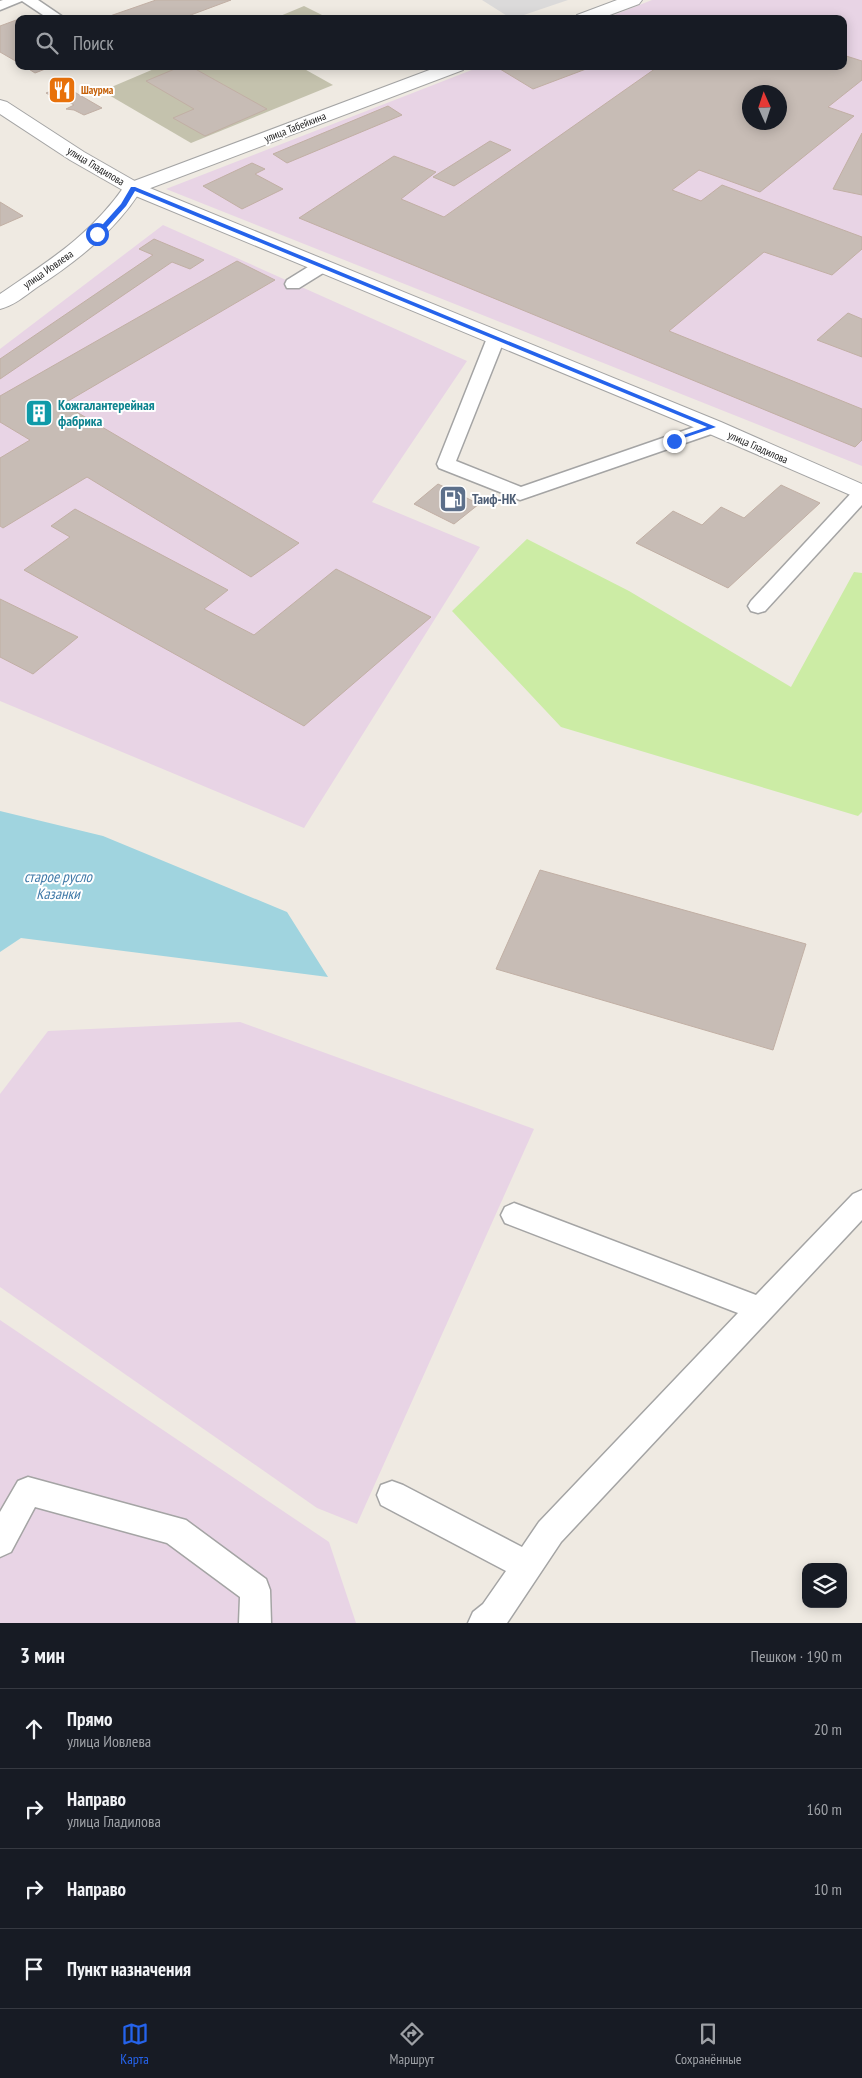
<!DOCTYPE html>
<html lang="ru">
<head>
<meta charset="utf-8">
<style>
	:root { --surface:#171b24; --page:#242831; --text:#f1f3f6; --muted:#9ea1a6; --line:#363941; --accent:#2563eb }
	body { margin:0; font-family:"PT Sans Narrow",sans-serif; background:var(--page); color:var(--text) }
	.controls { position:absolute; right:15px; bottom:15px; display:grid; overflow:hidden; border-radius:10px; box-shadow:0 2px 12px #0003 }
	.controls button { width:45px; height:45px; display:grid; place-items:center; padding:0; border:0; border-bottom:1px solid var(--line); background:var(--surface); color:var(--text); font:25px sans-serif }
	.compass { position:absolute; left:742px; top:85px; width:45px; height:45px; border-radius:50%; background:var(--surface); box-shadow:0 2px 12px #0003; rotate:357deg }
	.stop { position:absolute; width:15px; height:15px; margin:-11px; border:4px solid #2563eb; border-radius:50%; background:#fff }
	.stop.end { background:#2563eb; border-color:#fff; box-shadow:0 1px 5px #0008 }
	.list { margin:0; padding:0; list-style:none }
	h2 { display:flex; justify-content:space-between; align-items:center; height:65px; margin:0; padding:0 20px; font-size:21px }
	h2 small { font-size:16px; font-weight:400; color:var(--muted) }
	.list li { display:grid; grid-template-columns:32px 1fr auto; gap:15px; align-items:center; box-sizing:border-box; height:80px; padding:0 20px; border-top:1px solid var(--line) }
	.list b { display:block; font-size:19px; white-space:nowrap }
	.list p { margin:0; font-size:16px; white-space:nowrap; color:var(--muted) }
	.list em { font-size:16px; font-style:normal; color:var(--muted) }
	.icon { flex:none; width:28px; height:28px; fill:none; stroke:currentColor; stroke-width:2; stroke-linecap:round; stroke-linejoin:round }
	.map { position:relative; flex:none; width:862px; height:1623px; overflow:hidden }
	.search { position:absolute; background:var(--surface); box-shadow:0 2px 12px #0003; left:15px; right:15px; top:15px; height:55px; display:flex; align-items:center; gap:12px; box-sizing:border-box; padding:0 18px; border-radius:10px; color:var(--muted); font-size:19px }
	.sheet { height:385px; background:var(--surface) }
	nav { display:flex; justify-content:space-around; align-items:center; box-sizing:border-box; height:70px; border-top:1px solid var(--line); background:var(--surface); font-size:14px; color:var(--muted) }
	nav a { display:grid; justify-items:center; gap:2px }
	nav .on { color:var(--accent) }
	.map>svg:first-child { display:block }
	.residential { fill:#dbdada }
	.industrial { fill:#e8d4e5; fill-rule:evenodd }
	.construction { fill:#c4c2ad }
	.grass { fill:#cceca5 }
	.water { fill:#a0d4df }
	.building { fill:#c7bcb5; stroke:#c1afa4; fill-rule:evenodd }
	.lines { fill:none; stroke-linecap:round; stroke-linejoin:round }
	.service-casing { stroke:#a4a4a4; stroke-width:3 }
	.minor-casing { stroke:#a4a4a4; stroke-width:2 }
	.tertiary-casing { stroke:#a4a4a4; stroke-width:2 }
	.service { fill:#fff; fill-rule:evenodd }
	.minor { fill:#fff; fill-rule:evenodd }
	.tertiary { fill:#fff; fill-rule:evenodd }
	.route { fill:#2563eb }
	.labels { text-anchor:middle; dominant-baseline:central; stroke-width:4; stroke-linejoin:round; paint-order:stroke }
	.far-food-label { font-size:11px; font-weight:bold; fill:#c56008; stroke:#fff; text-anchor:start }
	.far-street-label { font-size:11px; fill:#1d1d1d; stroke:#fff }
	.culture-label { font-size:14px; font-weight:bold; fill:#0d838f; stroke:#fff; text-anchor:start }
	.service-label { font-size:14px; font-weight:bold; fill:#4e5e75; stroke:#fff; text-anchor:start }
	.water-label { font-size:15px; font-style:italic; fill:#427ba9; stroke:#fff }
</style>
</head>
<body>
<div class="map">
<svg width="862" height="1623" viewBox="0 0 862 1623">
	<rect width="100%" height="100%" fill="#efeae2"/>
	<path class="residential" d="M482 0H568L512 19Z"/>
	<g class="industrial">
		<path d="M652 0H862V466L166 189 482 66H843V19H604ZM750 92H780V122H750Z"/>
		<path d="M163 225 467 361 372 502 480 547 304 828 0 701V349Z"/>
		<path d="M240 1022 534 1129 357 1524 317 1508 0 1287V1094L48 1031Z"/>
		<path d="M0 1320 329 1542 356 1623H0Z"/>
	</g>
	<g class="construction">
		<path d="M304 6 330 19H273Z"/>
		<path d="M161 66H299L333 85 191 143 102 91Z"/>
	</g>
	<path class="grass" d="M527 539 629 591 791 687 854 572 862 573V812L858 816 561 727 452 611Z"/>
	<path class="water" d="M0 811 103 836 287 912 328 977 21 938 0 952Z"/>
	<g class="building">
		<path d="M156 0H231L180 19 107 17Z"/>
		<path d="M19 19V63L0 52V26Z"/>
		<path d="M843 55 862 61V80L828 107 854 116 760 192 699 170 672 190 701 201 722 185 862 237V249L832 275 764 252 669 331 862 409V440L855 447 299 218 394 156 436 172 401 199 444 217 659 66H843ZM750 92H780V122H750Z"/>
		<path d="M24 66H53L35 73Z"/>
		<path d="M182 66H190L267 109 205 136 173 118 194 109 146 81Z"/>
		<path d="M507 66H594L533 89 500 69Z"/>
		<path d="M64 86 102 108 84 115 74 110 66 109 74 105 65 100 55 103V98L46 93Z"/>
		<path d="M388 106 402 115 287 163 273 154Z"/>
		<path d="M862 133V195L833 189Z"/>
		<path d="M490 141 511 150 454 186 433 177Z"/>
		<path d="M252 163 265 169 255 174 283 189 242 209 203 186Z"/>
		<path d="M0 202 23 216 0 226Z"/>
		<path d="M154 239 204 260 190 269 172 262 0 379V359L153 255 139 249Z"/>
		<path d="M237 261 275 280 63 404 299 543 251 577 87 477 3 528 0 526V458L30 440 0 422V396Z"/>
		<path d="M848 313 862 319V357L817 340Z"/>
		<path d="M438 484 479 504 454 524 414 504Z"/>
		<path d="M781 485 820 503 728 588 636 543 673 511 702 525 721 507 744 518Z"/>
		<path d="M75 509 228 590 204 609 254 635 336 569 431 617 304 726 24 570 70 537 51 526Z"/>
		<path d="M0 599 78 637 33 674 0 657Z"/>
		<path d="M540 870 806 944 773 1050 496 969Z"/>
	</g>
	<g class="lines">
		<g class="service-casing">
			<g id="service">
				<path d="M3 0H38L66 19H49L22 1 0 10V1Z"/>
				<path d="M322 261 328 262 330 266 328 270 299 288H287L285 284 287 280 316 262Z"/>
				<path d="M496 333 502 334 505 338 456 461 521 487 706 423 713 421 720 423 722 427 720 431 520 500 439 468 437 464 487 338 490 334Z"/>
				<path d="M862 487V505L765 611 758 613 751 611 748 606 751 601 855 489Z"/>
				<path d="M862 1190V1220L561 1542 507 1623H468L473 1612 483 1604 506 1571 381 1505 377 1495 381 1485 392 1481 403 1485 522 1547 539 1522 738 1313 505 1223 501 1215 505 1207 514 1203 756 1295 853 1194Z"/>
				<path d="M28 1477 186 1520 266 1579 270 1590 271 1623H239L240 1597 167 1543 35 1507 11 1552 0 1557V1512L18 1481Z"/>
			</g>
		</g>
		<g class="minor-casing">
			<g id="minor">
				<path d="M617 0H642L639 4 599 19H575L577 15Z"/>
				<path d="M440 66H466L463 70 140 192C113 233 77 261 36 288 25 296 13 306 0 309V294C51 259 90 236 126 184Z"/>
			</g>
		</g>
		<g class="tertiary-casing">
			<path id="tertiary" d="M0 100 7 102 84 152 140 184 721 422 862 484V500L705 432 126 192 70 160 0 114Z"/>
		</g>
		<use href="#service" class="service"/>
		<use href="#minor" class="minor"/>
		<use href="#tertiary" class="tertiary"/>
	</g>
	<path class="route" d="M131 187H135L716 427 672 442V439L707 427 135 191 126 206 99 236H95V233L121 204Z"/>
	<defs>
		<g id="restaurant-square" transform="scale(1.4375)"><rect x="-9" y="-9" width="18" height="18" rx="4" fill="#e8710a" stroke="#fff"/><path d="M-5-6h1v4h1v-4h1v4h1v-4h1v5L-1.5 .5V6h-2V.5L-5-1ZM5-6V6H3V1.5H1.5Q1.5-4 5-6Z" fill="#fff"/></g>
		<g id="building-square" transform="scale(1.4375)"><rect x="-9" y="-9" width="18" height="18" rx="4" fill="#0f9aa8" stroke="#fff"/><path d="M-4-6H4V6H1V3H-1V6H-4ZM-2.5-4.3h1.7v1.8h-1.7ZM.8-4.3h1.7v1.8H.8ZM-2.5-1h1.7V.8h-1.7ZM.8-1h1.7V.8H.8Z" fill="#fff"/></g>
		<g id="fuel-square" transform="scale(1.4375)"><rect x="-9" y="-9" width="18" height="18" rx="4" fill="#5c6f8a" stroke="#fff"/><path d="M-5.5-6h7V0h2V4h1.3V-2.5L3-4.5l.8-.8L6-3V5H2.5V1h-1V6h-7ZM-4.2-4.7v3.2H.2V-4.7Z" fill="#fff"/></g>
	</defs>
	<g fill-rule="evenodd">
		<use href="#restaurant-square" x="62" y="90"/>
		<use href="#building-square" x="39" y="413"/>
		<use href="#fuel-square" x="453" y="499"/>
	</g>
	<g class="labels">
		<g class="far-food-label">
			<text x="81" y="90">Шаурма</text>
		</g>
		<g class="far-street-label">
			<text transform="translate(295 127) rotate(-21)">улица Табейкина</text>
			<text transform="translate(96 166) rotate(31)">улица Гладилова</text>
			<text transform="translate(48 269) rotate(-35)">улица Иовлева</text>
			<text transform="translate(758 447) rotate(24)">улица Гладилова</text>
		</g>
		<g class="culture-label">
			<text x="58" y="405">Кожгалантерейная<tspan x="58" dy="16">фабрика</tspan></text>
		</g>
		<g class="service-label">
			<text x="472" y="499">Таиф-НК</text>
		</g>
		<g class="water-label">
			<text x="58" y="876">старое русло<tspan x="58" dy="17">Казанки</tspan></text>
		</g>
	</g>
</svg>
<div class="controls">
<button><svg class="icon" aria-label="layers" viewBox="0 0 24 24"><path d="M12 4l9 5-9 5-9-5zM3 14l9 5 9-5"/></svg></button>
</div>
<svg class="compass" viewBox="-18 -18 36 36"><path d="M0-13l5 13h-10z" fill="#e53935"/><path d="M0 13l5-13h-10z" fill="#9ea1a6"/></svg>
<div class="stop" style="left:97px;top:234px"></div>
<div class="stop end" style="left:674px;top:441px"></div>
<div class="search"><svg class="icon" aria-label="search" viewBox="0 0 24 24"><circle cx="10" cy="10" r="6"/><path d="M15 15l6 6"/></svg>Поиск</div>
</div>
<section class="sheet">
<h2>3 мин<small>Пешком · 190 m</small></h2>
<ul class="list">
<li><svg class="icon" aria-label="ahead" viewBox="0 0 24 24"><path d="M12 20V5M6 11l6-6 6 6"/></svg><div><b>Прямо</b><p>улица Иовлева</p></div><em>20 m</em></li>
<li><svg class="icon" aria-label="right" viewBox="0 0 24 24"><path d="M7 20v-9h11M14 6l5 5-5 5"/></svg><div><b>Направо</b><p>улица Гладилова</p></div><em>160 m</em></li>
<li><svg class="icon" aria-label="right" viewBox="0 0 24 24"><path d="M7 20v-9h11M14 6l5 5-5 5"/></svg><div><b>Направо</b></div><em>10 m</em></li>
<li><svg class="icon" aria-label="arrive" viewBox="0 0 24 24"><path d="M6 21V4h12l-3 4 3 4H6"/></svg><div><b>Пункт назначения</b></div></li>
</ul>
</section>
<nav>
<a class="on"><svg class="icon" aria-label="map" viewBox="0 0 24 24"><path d="M3 6l6-2 6 2 6-2v14l-6 2-6-2-6 2zM9 4v14M15 6v14"/></svg>Карта</a>
<a><svg class="icon" aria-label="directions" viewBox="0 0 24 24"><path d="M12 3l9 9-9 9-9-9zM9 14v-3h6M13 9l2 2-2 2"/></svg>Маршрут</a>
<a><svg class="icon" aria-label="saved" viewBox="0 0 24 24"><path d="M7 4h10v16l-5-4-5 4z"/></svg>Сохранённые</a>
</nav>
</body>
</html>
